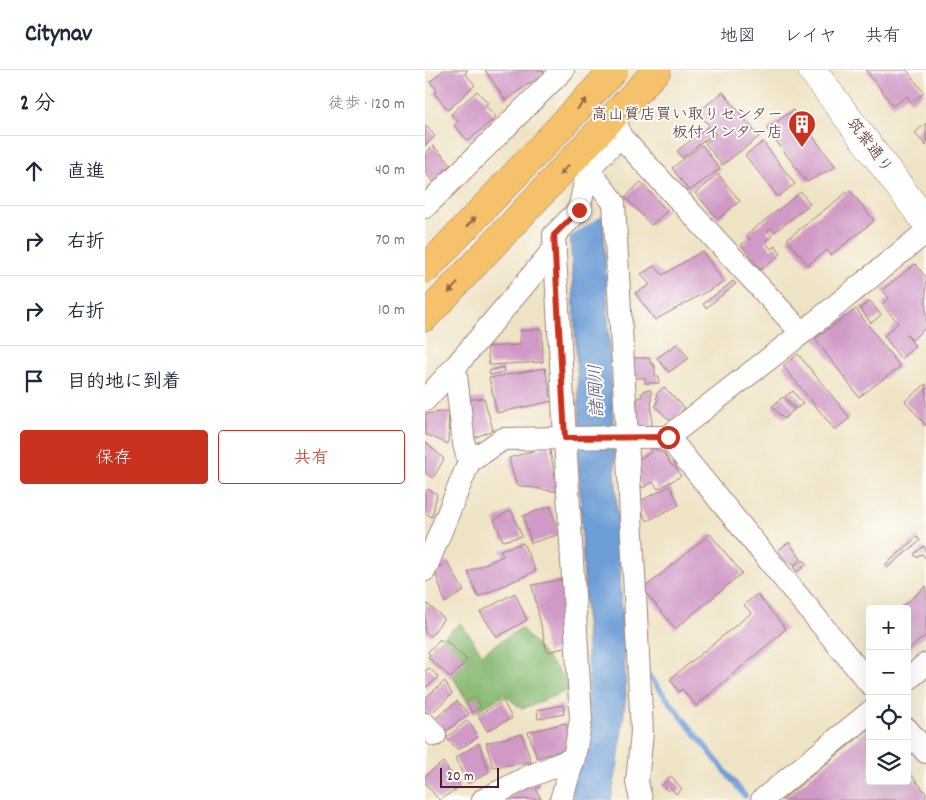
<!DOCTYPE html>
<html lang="ja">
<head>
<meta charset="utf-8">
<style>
	:root { --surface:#fff; --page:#f6f6f7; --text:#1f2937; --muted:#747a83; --line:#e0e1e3; --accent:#c8321e }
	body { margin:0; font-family:Dekko,"Klee One",sans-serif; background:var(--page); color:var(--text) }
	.controls { position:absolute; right:15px; bottom:15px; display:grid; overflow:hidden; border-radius:5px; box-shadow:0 5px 20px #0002 }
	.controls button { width:45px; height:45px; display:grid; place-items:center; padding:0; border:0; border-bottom:1px solid var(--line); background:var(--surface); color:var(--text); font:25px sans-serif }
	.scale { position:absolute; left:15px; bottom:12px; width:59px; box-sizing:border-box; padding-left:5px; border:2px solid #4a1f2b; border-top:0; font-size:14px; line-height:18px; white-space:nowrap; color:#4a1f2b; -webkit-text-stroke:4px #fdfcf7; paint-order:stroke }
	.stop { position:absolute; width:15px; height:15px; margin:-11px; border:4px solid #c8321e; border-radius:50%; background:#fff }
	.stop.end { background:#c8321e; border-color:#fff; box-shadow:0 1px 5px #0008 }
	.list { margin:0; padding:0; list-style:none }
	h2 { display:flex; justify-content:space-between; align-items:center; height:65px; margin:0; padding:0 20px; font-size:21px }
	h2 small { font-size:16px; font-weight:400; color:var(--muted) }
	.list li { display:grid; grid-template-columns:32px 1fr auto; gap:15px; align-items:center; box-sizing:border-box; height:70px; padding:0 20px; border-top:1px solid var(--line) }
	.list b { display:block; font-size:19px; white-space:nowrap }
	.list em { font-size:16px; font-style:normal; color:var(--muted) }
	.actions { display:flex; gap:10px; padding:15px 20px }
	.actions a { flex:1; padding:11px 0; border:1px solid var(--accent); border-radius:5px; text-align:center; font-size:18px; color:var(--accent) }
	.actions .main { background:var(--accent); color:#fff }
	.icon { flex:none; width:28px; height:28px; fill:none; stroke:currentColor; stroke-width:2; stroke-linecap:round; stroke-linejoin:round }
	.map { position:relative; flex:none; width:501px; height:730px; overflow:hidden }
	header { display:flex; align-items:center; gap:30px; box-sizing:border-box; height:70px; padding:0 25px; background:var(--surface); border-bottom:1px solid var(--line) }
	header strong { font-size:24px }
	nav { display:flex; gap:28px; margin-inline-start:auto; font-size:18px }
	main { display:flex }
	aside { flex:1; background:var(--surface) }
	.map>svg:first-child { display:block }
	.forest { fill:#8bbb74; stroke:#6a6d50 }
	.water { fill:#6d9dd6; stroke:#5c5e80 }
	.pier { fill:#efe3c5 }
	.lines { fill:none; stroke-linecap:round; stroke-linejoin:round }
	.stream { stroke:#6d9dd6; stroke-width:5.5 }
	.building { fill:#d099c6 }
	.minor-casing { stroke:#9c8178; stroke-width:24 }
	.tertiary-casing { stroke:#9c8178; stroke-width:29 }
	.motorway-casing { stroke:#9c8178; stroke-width:29 }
	.minor { stroke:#fff; stroke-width:22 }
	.tertiary { stroke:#fff; stroke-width:28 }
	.motorway { stroke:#f5c16b; stroke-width:28 }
	.motorway-bridge-casing { stroke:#9c8178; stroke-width:29; stroke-linecap:butt }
	.motorway-bridge { stroke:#f5c16b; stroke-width:28 }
	.oneway { fill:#976848 }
	.route { stroke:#c8321e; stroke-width:6 }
	.labels { text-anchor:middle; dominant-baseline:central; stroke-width:4; stroke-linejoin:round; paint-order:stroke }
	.poi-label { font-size:16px; fill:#4a1f2b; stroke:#fdfcf7; text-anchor:end }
	.street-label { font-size:16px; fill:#4a1f2b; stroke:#fdfcf7 }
	.water-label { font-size:18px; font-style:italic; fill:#5a5878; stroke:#fdfcf7 }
</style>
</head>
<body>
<header>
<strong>Citynav</strong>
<nav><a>地図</a><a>レイヤ</a><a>共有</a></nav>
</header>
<main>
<aside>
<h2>2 分<small>徒歩 · 120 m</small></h2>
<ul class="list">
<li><svg class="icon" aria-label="ahead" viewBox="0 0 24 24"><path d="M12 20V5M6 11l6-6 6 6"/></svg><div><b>直進</b></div><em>40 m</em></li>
<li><svg class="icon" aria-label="right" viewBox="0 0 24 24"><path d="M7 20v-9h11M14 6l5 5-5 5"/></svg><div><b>右折</b></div><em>70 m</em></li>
<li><svg class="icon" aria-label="right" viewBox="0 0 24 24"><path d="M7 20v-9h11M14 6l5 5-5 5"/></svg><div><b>右折</b></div><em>10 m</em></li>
<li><svg class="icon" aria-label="arrive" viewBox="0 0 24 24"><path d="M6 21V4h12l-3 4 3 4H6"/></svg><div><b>目的地に到着</b></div></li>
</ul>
<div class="actions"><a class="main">保存</a><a>共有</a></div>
</aside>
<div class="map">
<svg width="501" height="730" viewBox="0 0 501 730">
	<rect width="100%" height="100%" fill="#fdfcf7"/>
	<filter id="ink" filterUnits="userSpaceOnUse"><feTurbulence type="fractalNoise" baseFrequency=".02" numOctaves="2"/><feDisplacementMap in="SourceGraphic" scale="10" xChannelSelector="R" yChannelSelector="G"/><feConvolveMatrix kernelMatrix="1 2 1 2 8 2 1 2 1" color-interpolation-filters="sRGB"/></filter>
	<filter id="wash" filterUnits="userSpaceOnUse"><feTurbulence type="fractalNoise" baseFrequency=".0096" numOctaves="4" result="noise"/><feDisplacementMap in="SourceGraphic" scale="20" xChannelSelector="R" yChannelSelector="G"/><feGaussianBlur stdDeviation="1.12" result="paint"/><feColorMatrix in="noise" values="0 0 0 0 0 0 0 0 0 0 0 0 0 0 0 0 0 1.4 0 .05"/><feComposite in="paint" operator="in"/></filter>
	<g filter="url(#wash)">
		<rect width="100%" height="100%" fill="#efe3c5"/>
		<path class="forest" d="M36 553 57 584 96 558 148 618 97 639 80 625 49 642 8 575Z"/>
		<path class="water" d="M137 0 178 143 201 625 193 693 186 730H145L164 616 153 382 155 358Z"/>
		<path class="pier" d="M135 0H179L181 143 143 168Z"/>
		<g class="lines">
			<path class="stream" d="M224 606 320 726"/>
		</g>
		<g id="blocks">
			<g class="building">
				<path d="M18 0H43L40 3 50 15 23 40 9 23 12 20 5 12Z"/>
				<path d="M60 0H117L120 3 80 30Z"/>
				<path d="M441 0H482L499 23 486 32 482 26 468 36Z"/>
				<path d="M52 21 63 33 60 35 71 47 43 71 29 55 33 51 26 44Z"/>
				<path d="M298 22 334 67 297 95 280 73 291 64 273 42Z"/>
				<path d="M368 40 411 97 382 112 342 59Z"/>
				<path d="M501 53V76L490 63Z"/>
				<path d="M0 55 10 66 0 76Z"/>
				<path d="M283 57 288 64 257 88 252 81Z"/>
				<path d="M338 72 370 114 353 127 320 85Z"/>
				<path d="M277 75 295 99 264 121 247 98Z"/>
				<path d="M8 76 26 94 9 112 0 103V84Z"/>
				<path d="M293 104 315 131 293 149 270 123Z"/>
				<path d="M216 112 242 141 226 155 200 127Z"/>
				<path d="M425 120 449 151 406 185 402 180 383 195 362 169Z"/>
				<path d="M376 122 385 134 350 162 346 158 342 161 347 166 340 171 346 179 350 176 356 184 336 200 316 175 325 169 321 165Z"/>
				<path d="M277 181 299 212 230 250 210 223 225 215 216 204 229 196 238 205Z"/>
				<path d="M490 194 501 207V257L487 270 481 264 490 276 476 289 459 266 473 253 457 234 464 228 457 220Z"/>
				<path d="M308 211 311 214 281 238 278 234Z"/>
				<path d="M445 231 456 245 446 253 435 238Z"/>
				<path d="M431 239 475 297 434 327 390 269Z"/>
				<path d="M117 259 118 292 64 295 62 277 95 275V261Z"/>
				<path d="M252 274 264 288 244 302 232 288Z"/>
				<path d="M373 284 425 348 410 360 358 296Z"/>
				<path d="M209 288H225V293H228V296L230 295V306H234V313H220V308H210Z"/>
				<path d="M78 297 79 302 65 305 64 301Z"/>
				<path d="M120 298 127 331 72 343 64 308Z"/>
				<path d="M501 314V356L480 331Z"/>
				<path d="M239 317 260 338 246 352 230 336 232 334 231 332 233 330 231 328 233 326 231 324Z"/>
				<path d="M219 320H226L227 357 209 358 208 331H213V327H217L216 323H219Z"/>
				<path d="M368 321 378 334 370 339 360 326Z"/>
				<path d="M358 327 369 340 359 349 347 336Z"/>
				<path d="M59 328 68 360 49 368 39 330Z"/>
				<path d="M24 341 23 374 0 364V344Z"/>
				<path d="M1 372 19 389 8 408 0 403Z"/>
				<path d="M124 376 133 422 91 415 84 388Z"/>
				<path d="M226 377 239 383 247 396 249 395 256 406 233 419 228 412 217 418 210 405 208 392 227 382Z"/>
				<path d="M245 416 254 435 222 451 213 432Z"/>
				<path d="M3 419 12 424 7 447 0 443V423Z"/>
				<path d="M125 436 135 464 106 473 98 446Z"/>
				<path d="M86 440 97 466 78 471 69 450Z"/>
				<path d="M285 464 317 503 250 559 218 519Z"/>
				<path d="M492 467 495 471 462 498 460 495Z"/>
				<path d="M364 472 376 489 368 495 364 491 362 492 353 480Z"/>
				<path d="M98 473 111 501 53 527 43 502 78 486 75 480Z"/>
				<path d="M499 476 501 479V489L497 484 492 488 489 484Z"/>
				<path d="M378 490 382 494 372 502 368 497Z"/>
				<path d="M22 491 39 521 20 533 10 501Z"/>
				<path d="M140 509 143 577 122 582 107 515Z"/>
				<path d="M501 516V565L482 581V539H475Z"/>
				<path d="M90 523 102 550 72 567 55 542Z"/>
				<path d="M332 524 361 559 271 636 257 619 254 622 245 609 326 543 319 535Z"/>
				<path d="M2 534 19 548 6 566 0 563V539Z"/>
				<path d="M15 569 18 572 20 570 42 590 26 608 3 587 5 585 3 582Z"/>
				<path d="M4 598 14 607 0 618V601Z"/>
				<path d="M20 611 27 624 4 645 0 641V628Z"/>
				<path d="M51 627 56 637 46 642 42 632Z"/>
				<path d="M32 631 44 644 20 662 10 649Z"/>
				<path d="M78 631 87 648 62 661 53 645Z"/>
				<path d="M138 635 139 644 113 649 112 640Z"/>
				<path d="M43 650 53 667 33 680 21 668Z"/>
				<path d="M141 653 147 677 112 688 103 662Z"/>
				<path d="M445 658V711H482V700L501 723V727L497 730H357Z"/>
				<path d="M97 664 106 692 68 697 61 673Z"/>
				<path d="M54 673 64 702 43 714 30 688Z"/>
				<path d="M18 692 35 717 14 730 0 713V706Z"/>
				<path d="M246 706 257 719 251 724 246 718 243 721 237 715Z"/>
				<path d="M111 707 115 717 111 719 116 729 81 730Z"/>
			</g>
		</g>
	</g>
	<g filter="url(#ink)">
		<use href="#blocks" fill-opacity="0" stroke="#9c8178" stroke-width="1"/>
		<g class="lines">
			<g class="minor-casing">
				<g id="minor">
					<path d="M192 54 195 66 377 263"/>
					<path d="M195 66 163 99 154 140 129 165 140 368 202 367 217 662 212 712 216 730"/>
					<path d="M163 99 189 133 202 367H243L377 263 501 162"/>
					<path d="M0 137 138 0"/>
					<path d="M0 330 30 297 130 178"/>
					<path d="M243 367 445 614"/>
					<path d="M44 392 78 369 140 368 156 649 149 688 136 730"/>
					<path d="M0 500 44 392 39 374 30 297"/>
					<path d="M482 610 501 594"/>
					<path d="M0 654 10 665"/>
					<path d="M482 659 501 682"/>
					<path d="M58 730 101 708 149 688"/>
					<path d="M337 730 445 642"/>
				</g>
			</g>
			<g class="tertiary-casing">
				<path id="tertiary" d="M387 0 501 152"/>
			</g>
			<g class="motorway-casing">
				<path id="motorway" d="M0 247 232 0"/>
			</g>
			<use href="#minor" class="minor"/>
			<use href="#tertiary" class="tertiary"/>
			<use href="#motorway" class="motorway"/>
			<g class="motorway-bridge-casing">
				<path id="motorway-bridge" d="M0 200 189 0"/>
			</g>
			<use href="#motorway-bridge" class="motorway-bridge"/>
		</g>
		<defs><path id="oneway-solid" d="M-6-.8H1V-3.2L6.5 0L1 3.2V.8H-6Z" transform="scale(1.25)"/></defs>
		<g class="oneway">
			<use href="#oneway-solid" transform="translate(157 34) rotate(-47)"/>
			<use href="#oneway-solid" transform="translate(139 100) rotate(133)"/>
			<use href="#oneway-solid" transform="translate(46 152) rotate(-46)"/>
			<use href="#oneway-solid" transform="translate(28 218) rotate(133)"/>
		</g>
	</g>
	<g class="lines" filter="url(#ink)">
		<path class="route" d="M154 140 129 165 140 368 243 367"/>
	</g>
	<defs>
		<g id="building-pin" transform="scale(1.4375)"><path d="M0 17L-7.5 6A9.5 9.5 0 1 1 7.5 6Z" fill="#c8321e" stroke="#fdfcf7"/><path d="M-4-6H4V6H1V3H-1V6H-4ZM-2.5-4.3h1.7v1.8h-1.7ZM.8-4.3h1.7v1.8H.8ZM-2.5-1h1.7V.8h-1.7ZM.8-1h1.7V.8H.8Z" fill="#fff"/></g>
	</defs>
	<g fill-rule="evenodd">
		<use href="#building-pin" x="377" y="54"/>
	</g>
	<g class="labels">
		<g class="poi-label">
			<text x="358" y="45">高山質店買い取りセンター<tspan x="358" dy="18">板付インター店</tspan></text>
		</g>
		<g class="street-label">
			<text transform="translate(444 76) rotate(53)">筑紫通り</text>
		</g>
		<g class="water-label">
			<text transform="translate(173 321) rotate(-92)">諸岡川</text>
		</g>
	</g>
</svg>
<div class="controls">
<button>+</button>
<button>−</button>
<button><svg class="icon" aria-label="locate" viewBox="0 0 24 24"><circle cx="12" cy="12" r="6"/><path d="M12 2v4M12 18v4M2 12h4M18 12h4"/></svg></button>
<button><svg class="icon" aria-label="layers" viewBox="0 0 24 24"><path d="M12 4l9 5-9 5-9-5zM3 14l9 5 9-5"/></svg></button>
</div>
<div class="scale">20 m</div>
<div class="stop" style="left:243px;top:367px"></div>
<div class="stop end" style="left:154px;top:140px"></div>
</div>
</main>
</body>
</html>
